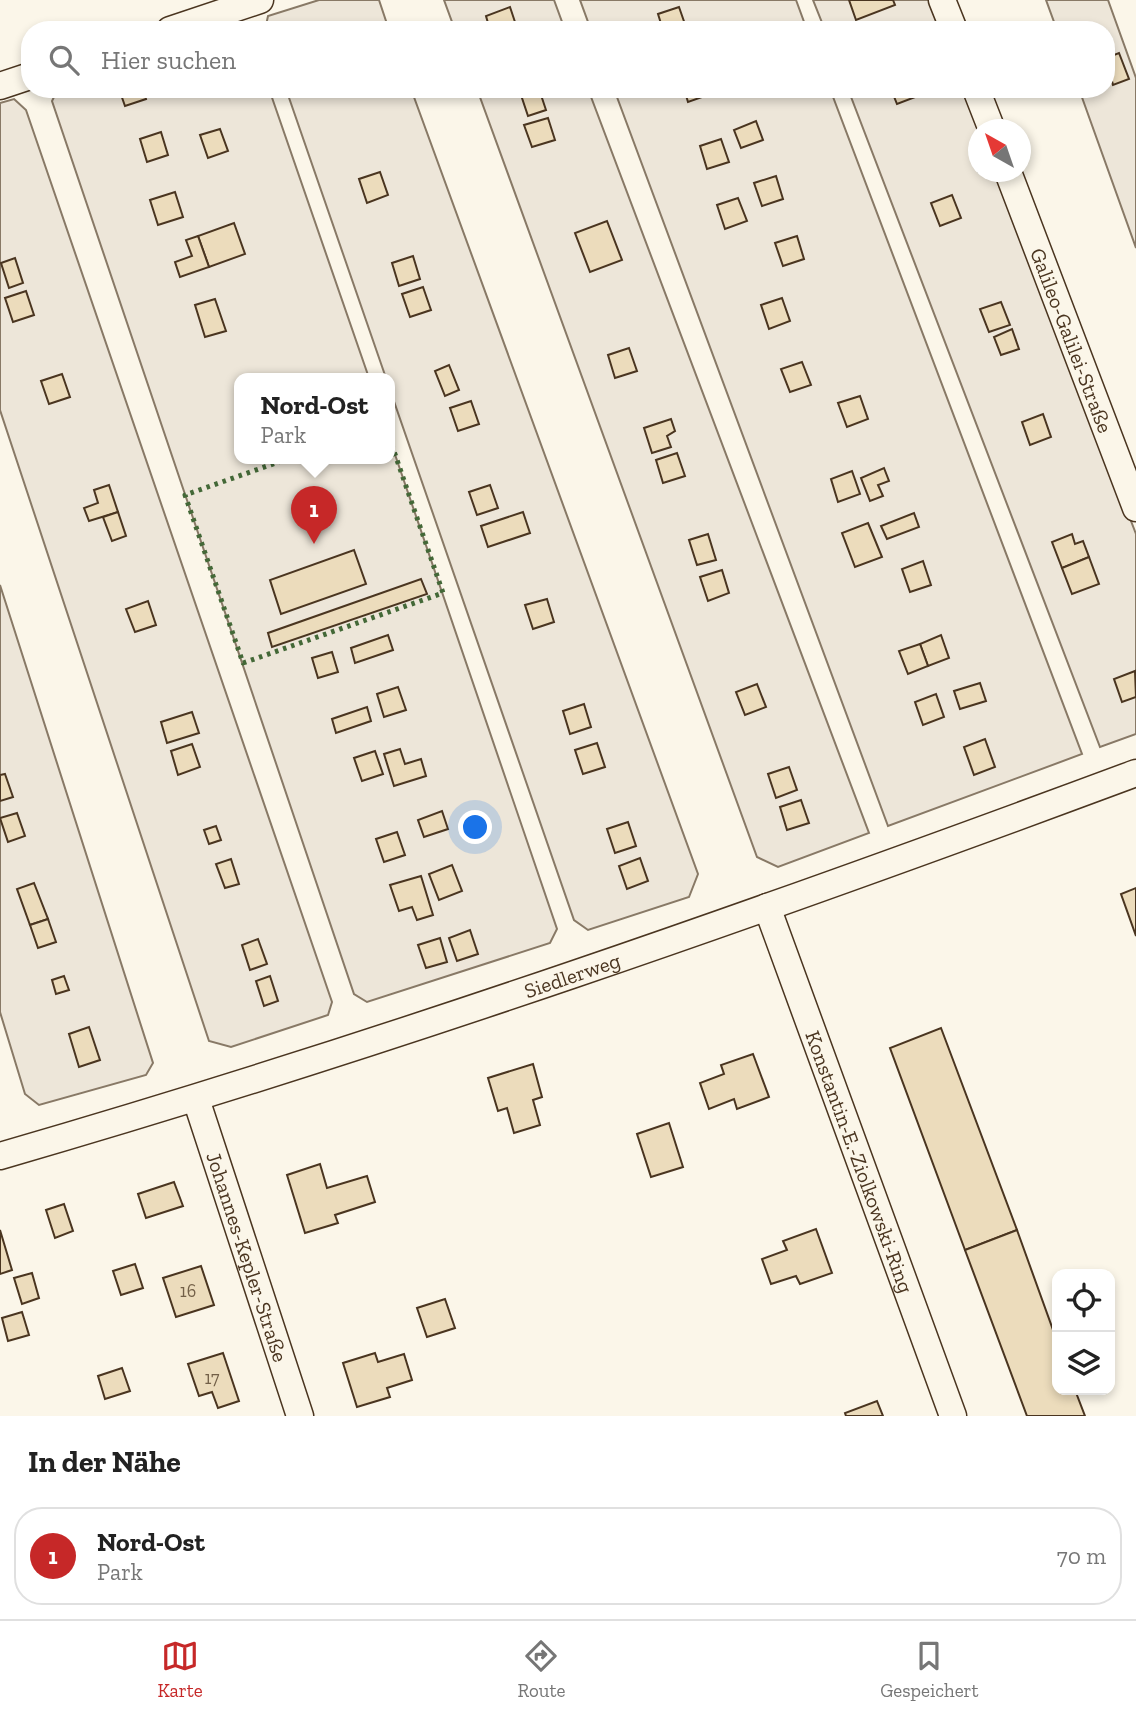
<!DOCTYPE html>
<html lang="de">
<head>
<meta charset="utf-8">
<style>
	:root { --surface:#fff; --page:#f6f6f6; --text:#222; --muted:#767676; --line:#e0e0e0; --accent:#c62828 }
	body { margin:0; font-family:"Zilla Slab",serif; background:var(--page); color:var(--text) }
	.controls { position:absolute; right:21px; bottom:21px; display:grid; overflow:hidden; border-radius:14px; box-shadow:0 4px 10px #0003 }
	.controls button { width:63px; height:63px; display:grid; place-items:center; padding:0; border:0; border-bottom:2px solid var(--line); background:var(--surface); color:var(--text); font:35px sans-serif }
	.compass { position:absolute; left:968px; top:119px; width:63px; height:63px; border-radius:50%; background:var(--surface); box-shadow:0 4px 10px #0003; rotate:320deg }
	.you { position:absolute; left:476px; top:828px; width:24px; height:24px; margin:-18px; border:5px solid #fff; border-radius:50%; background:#1a73e8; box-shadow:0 0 0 10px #1a73e833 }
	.badge { display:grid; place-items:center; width:46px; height:46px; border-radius:50%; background:var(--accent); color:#fff; font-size:23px; font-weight:700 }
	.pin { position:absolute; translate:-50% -58px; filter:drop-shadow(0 2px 4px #0008) }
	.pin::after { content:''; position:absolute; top:37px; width:24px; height:21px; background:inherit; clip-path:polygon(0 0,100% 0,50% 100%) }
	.popup { position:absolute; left:234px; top:373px; width:161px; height:91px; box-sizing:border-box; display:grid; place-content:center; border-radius:14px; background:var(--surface); filter:drop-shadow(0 2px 5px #0005); font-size:23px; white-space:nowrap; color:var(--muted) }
	.popup b { font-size:26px; color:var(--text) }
	.popup::after { content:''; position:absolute; left:50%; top:100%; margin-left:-14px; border:14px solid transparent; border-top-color:var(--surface) }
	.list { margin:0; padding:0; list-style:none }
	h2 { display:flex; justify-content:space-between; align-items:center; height:91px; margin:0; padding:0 28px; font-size:30px }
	h2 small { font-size:23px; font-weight:400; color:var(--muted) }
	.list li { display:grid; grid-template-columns:46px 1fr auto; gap:21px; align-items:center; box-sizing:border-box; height:98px; margin:0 14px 14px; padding:0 14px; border:2px solid var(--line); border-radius:28px }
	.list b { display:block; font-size:26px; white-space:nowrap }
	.list p { margin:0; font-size:23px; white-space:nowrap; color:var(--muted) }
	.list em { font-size:23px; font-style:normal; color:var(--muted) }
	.icon { flex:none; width:38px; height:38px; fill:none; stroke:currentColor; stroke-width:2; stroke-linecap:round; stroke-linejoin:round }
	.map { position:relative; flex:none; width:1136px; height:1416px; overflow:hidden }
	.search { position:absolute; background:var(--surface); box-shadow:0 4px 10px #0003; left:21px; right:21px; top:21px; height:77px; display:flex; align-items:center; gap:18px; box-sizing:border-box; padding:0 24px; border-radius:28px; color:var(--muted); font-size:26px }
	.sheet { height:203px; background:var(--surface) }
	nav { display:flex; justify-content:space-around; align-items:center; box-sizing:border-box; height:98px; border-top:2px solid var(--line); background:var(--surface); font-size:19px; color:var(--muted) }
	nav a { display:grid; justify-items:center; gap:4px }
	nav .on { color:var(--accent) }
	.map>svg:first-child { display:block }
	.green { fill:#ede6d9; stroke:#887966; stroke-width:2 }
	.building { fill:#ecdcbc; stroke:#4a3520; stroke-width:2 }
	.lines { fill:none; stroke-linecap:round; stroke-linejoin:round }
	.street-casing { stroke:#4a3520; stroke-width:29 }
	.street { stroke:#fbf6e9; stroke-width:26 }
	.hedge { stroke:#436837; stroke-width:5; stroke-dasharray:3.5 5; stroke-linecap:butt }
	.labels { text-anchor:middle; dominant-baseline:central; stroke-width:5; stroke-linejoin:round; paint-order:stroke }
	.number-label { font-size:18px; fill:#725f47 }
	.street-label { font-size:21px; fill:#4a3520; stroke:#fbf6e9 }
</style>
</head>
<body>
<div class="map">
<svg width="1136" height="1416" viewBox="0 0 1136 1416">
	<rect width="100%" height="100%" fill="#fbf6e9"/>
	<g class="green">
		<path d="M319 0H379L389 30H265L268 16Z"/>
		<path d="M444 0H554L565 30H455Z"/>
		<path d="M580 0H796L807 30H591Z"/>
		<path d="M813 0H930L941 30H825Z"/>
		<path d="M1046 0H1108L1136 78V248L1079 89H1106V30H1057Z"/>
		<path d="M58 89H269L369 378H239V458H389V437L557 929 550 943 367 1002 354 994 52 101Z"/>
		<path d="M286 89H411L698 874 689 897 588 930 574 920 389 387V378H386Z"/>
		<path d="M477 89H588L869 833 778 867 757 857Z"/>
		<path d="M614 89H830L1082 754 888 826Z"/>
		<path d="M848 89H964L978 130V172H996L1136 534V734L1100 747Z"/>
		<path d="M14 99 26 110 332 1002 328 1015 231 1047 209 1041 0 410V103Z"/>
		<path d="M0 585 153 1063 146 1075 39 1105 25 1094 0 1012Z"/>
	</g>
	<g class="building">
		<path d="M849 0H893L895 5 856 20Z"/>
		<path d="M510 7 515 22 490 30 486 16Z"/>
		<path d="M679 7 687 30H663L658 14Z"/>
		<path d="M1119 53 1129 79 1113 85 1106 58Z"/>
		<path d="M119 89H143L146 99 125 106Z"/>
		<path d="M519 89H539L546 110 528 116Z"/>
		<path d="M684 89H706L708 95 688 102Z"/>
		<path d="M891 89H915L918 96 897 104Z"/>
		<path d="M548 118 555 140 532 147 524 125Z"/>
		<path d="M756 121 763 140 741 148 734 130Z"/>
		<path d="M220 129 228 151 208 158 200 135Z"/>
		<path d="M161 132 168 155 147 162 140 139Z"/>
		<path d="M721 139 729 162 707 169 700 146Z"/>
		<path d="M380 172 388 195 367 203 359 179Z"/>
		<path d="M776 176 783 199 762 206 754 183Z"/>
		<path d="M175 192 183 217 158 225 150 200Z"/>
		<path d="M952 195 961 218 940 226 931 203Z"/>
		<path d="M738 198 747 221 725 229 717 205Z"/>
		<path d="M607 221 622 260 590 272 575 233Z"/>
		<path d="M234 223 245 254 209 267 198 236Z"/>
		<path d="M198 236 209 267 180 277 175 262 192 256 186 240Z"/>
		<path d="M797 236 804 259 783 266 775 243Z"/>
		<path d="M413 256 420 279 399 286 392 263Z"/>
		<path d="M15 258 23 283 9 288 1 263Z"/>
		<path d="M423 287 431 310 410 317 402 294Z"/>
		<path d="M26 291 34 315 13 322 5 298Z"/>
		<path d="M782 298 790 321 769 329 761 305Z"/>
		<path d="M215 299 226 331 205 337 195 305Z"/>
		<path d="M1001 302 1010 325 989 332 980 309Z"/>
		<path d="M1012 329 1019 349 1001 355 994 337Z"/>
		<path d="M629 348 637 371 615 378 608 355Z"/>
		<path d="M802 362 811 385 790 392 781 369Z"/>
		<path d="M449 365 459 390 445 396 435 371Z"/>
		<path d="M62 374 70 397 49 404 41 381Z"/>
		<path d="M860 396 868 419 847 427 838 403Z"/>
		<path d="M471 401 479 424 458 431 450 408Z"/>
		<path d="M1043 414 1051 437 1030 445 1022 422Z"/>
		<path d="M671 419 675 431 667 436 671 447 652 453 644 428Z"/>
		<path d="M677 453 685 476 663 483 656 460Z"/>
		<path d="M884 468 889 481 878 485 883 496 870 501 861 478Z"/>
		<path d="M852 471 860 494 838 502 831 479Z"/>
		<path d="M109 485 118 512 89 521 84 508 98 503 94 490Z"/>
		<path d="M490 485 498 508 477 515 469 492Z"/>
		<path d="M118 512 126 536 112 541 103 517Z"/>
		<path d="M523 512 530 533 488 547 481 526Z"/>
		<path d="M914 513 919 527 887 539 881 526Z"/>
		<path d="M868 523 882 557 855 567 842 533Z"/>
		<path d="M708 534 716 560 697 565 689 540Z"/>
		<path d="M1072 534 1075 544 1083 541 1089 557 1062 568 1052 542Z"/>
		<path d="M354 550 366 584 281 614 270 580Z"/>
		<path d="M1089 557 1099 584 1072 594 1062 568Z"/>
		<path d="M923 561 931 585 910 592 902 569Z"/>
		<path d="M722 570 729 593 708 601 700 577Z"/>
		<path d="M421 579 427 594 272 647 268 633Z"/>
		<path d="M547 599 554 622 533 629 525 605Z"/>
		<path d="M148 601 156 625 135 632 126 609Z"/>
		<path d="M388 635 393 650 355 663 351 648Z"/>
		<path d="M941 635 949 658 928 666 920 644Z"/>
		<path d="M920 644 928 666 908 674 899 651Z"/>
		<path d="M332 652 338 672 318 678 312 658Z"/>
		<path d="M1135 671 1136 697 1122 702 1114 679Z"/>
		<path d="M980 683 986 701 960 709 954 691Z"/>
		<path d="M757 684 766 707 745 715 736 692Z"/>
		<path d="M398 687 406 710 384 717 377 694Z"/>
		<path d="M936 694 944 717 923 725 915 702Z"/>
		<path d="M584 704 591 727 570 734 563 711Z"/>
		<path d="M367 707 371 721 336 733 332 719Z"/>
		<path d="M192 712 199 733 167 743 161 722Z"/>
		<path d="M985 739 995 767 974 775 964 747Z"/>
		<path d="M597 743 605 767 583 774 575 750Z"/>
		<path d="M192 744 200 767 178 775 171 751Z"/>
		<path d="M400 749 405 764 421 759 426 776 394 786 384 754Z"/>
		<path d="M375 751 383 774 362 781 354 758Z"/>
		<path d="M789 767 797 790 776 798 768 774Z"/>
		<path d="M5 774 13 797 0 801V775Z"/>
		<path d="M801 800 809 823 787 830 780 807Z"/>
		<path d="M442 811 448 829 424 837 418 820Z"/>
		<path d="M17 813 25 836 8 842 0 818Z"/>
		<path d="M628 822 636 846 615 853 607 829Z"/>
		<path d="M216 826 221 840 209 844 204 830Z"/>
		<path d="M397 832 405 855 384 862 376 839Z"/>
		<path d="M640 858 648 881 627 889 619 866Z"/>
		<path d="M231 859 239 884 225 888 216 864Z"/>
		<path d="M452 865 462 891 439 900 429 874Z"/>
		<path d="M421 876 433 915 417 920 412 907 399 911 390 885Z"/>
		<path d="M34 883 48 919 30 925 17 889Z"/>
		<path d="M1136 888V936L1121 894Z"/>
		<path d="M48 919 56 942 38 948 30 925Z"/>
		<path d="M470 930 478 954 457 961 449 938Z"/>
		<path d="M440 938 447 962 426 968 418 945Z"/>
		<path d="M258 939 267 964 250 970 242 945Z"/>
		<path d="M64 976 69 990 56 994 52 980Z"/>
		<path d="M270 976 278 1001 264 1006 256 981Z"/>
		<path d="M89 1027 100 1060 79 1067 69 1034Z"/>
		<path d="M941 1028 1017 1230 965 1250 890 1048Z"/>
		<path d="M753 1054 769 1097 737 1109 734 1099 709 1109 700 1083 724 1074 721 1065Z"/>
		<path d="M533 1064 542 1097 533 1100 540 1125 514 1133 507 1108 498 1111 488 1078Z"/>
		<path d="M669 1123 683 1167 651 1177 637 1134Z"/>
		<path d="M320 1164 327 1188 367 1176 375 1202 335 1215 338 1223 305 1233 287 1175Z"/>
		<path d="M174 1182 183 1206 146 1218 138 1194Z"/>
		<path d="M64 1204 73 1231 55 1238 46 1210Z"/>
		<path d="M816 1229 832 1273 800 1284 796 1276 771 1284 762 1259 787 1250 783 1241Z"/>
		<path d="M0 1230 12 1270 0 1274Z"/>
		<path d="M1017 1230 1057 1341V1390H1075L1085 1416H1027L965 1250Z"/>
		<path d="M135 1264 143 1288 121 1295 113 1271Z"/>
		<path d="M201 1266 214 1305 176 1317 163 1278Z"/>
		<path d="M32 1273 39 1298 22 1304 14 1278Z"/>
		<path d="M445 1299 455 1328 427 1337 417 1308Z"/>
		<path d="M22 1312 29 1335 8 1341 2 1318Z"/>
		<path d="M223 1353 239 1401 218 1408 212 1392 199 1396 188 1364Z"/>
		<path d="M375 1353 378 1362 404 1354 412 1380 387 1388 390 1397 357 1407 343 1363Z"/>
		<path d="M122 1368 130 1391 105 1399 98 1376Z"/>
		<path d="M877 1401 883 1416H846L845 1413Z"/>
	</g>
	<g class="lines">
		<g class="street-casing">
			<g id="street">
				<path d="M942 0 954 30"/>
				<path d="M170 30 260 0"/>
				<path d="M0 86 30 76"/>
				<path d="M976 89 992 130"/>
				<path id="s1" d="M1008 172 1136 508"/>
				<path id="s2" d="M767 907 953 1416"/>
				<path id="s3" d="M196 1099 300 1416"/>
				<path id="s4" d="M0 1156C384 1045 762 912 1136 773"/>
			</g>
		</g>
		<use href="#street" class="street"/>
		<path class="hedge" d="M290 458 185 495 243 663 443 593 389 437"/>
	</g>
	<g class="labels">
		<g class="number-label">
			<text x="188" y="1291">16</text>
			<text x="212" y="1378">17</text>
		</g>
		<g class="street-label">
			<text stroke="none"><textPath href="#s1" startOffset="180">Galileo-Galilei-Straße</textPath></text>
			<text stroke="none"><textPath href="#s4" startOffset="600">Siedlerweg</textPath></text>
			<text stroke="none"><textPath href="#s2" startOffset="271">Konstantin-E.-Ziolkowski-Ring</textPath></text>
			<text stroke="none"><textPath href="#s3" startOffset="166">Johannes-Kepler-Straße</textPath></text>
		</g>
	</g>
</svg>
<div class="controls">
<button><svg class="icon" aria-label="locate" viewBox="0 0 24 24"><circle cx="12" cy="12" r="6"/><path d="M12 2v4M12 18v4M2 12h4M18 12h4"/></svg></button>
<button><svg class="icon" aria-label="layers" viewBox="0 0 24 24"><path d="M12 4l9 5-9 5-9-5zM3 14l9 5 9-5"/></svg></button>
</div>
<svg class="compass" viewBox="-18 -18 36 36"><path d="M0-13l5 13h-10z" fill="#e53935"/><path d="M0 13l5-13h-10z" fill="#767676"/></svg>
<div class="you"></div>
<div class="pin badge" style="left:314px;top:544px">1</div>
<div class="popup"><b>Nord-Ost</b>Park</div>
<div class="search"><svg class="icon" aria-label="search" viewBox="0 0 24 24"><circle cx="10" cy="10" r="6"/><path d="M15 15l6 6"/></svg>Hier suchen</div>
</div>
<section class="sheet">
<h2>In der Nähe<small></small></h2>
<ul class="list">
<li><span class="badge">1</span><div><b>Nord-Ost</b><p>Park</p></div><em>70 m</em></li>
</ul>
</section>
<nav>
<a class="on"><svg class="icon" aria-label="map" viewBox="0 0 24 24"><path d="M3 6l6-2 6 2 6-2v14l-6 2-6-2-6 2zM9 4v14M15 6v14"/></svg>Karte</a>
<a><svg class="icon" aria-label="directions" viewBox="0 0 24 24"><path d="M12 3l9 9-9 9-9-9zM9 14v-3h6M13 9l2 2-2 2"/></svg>Route</a>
<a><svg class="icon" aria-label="saved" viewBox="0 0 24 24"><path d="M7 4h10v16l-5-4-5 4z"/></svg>Gespeichert</a>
</nav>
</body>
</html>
